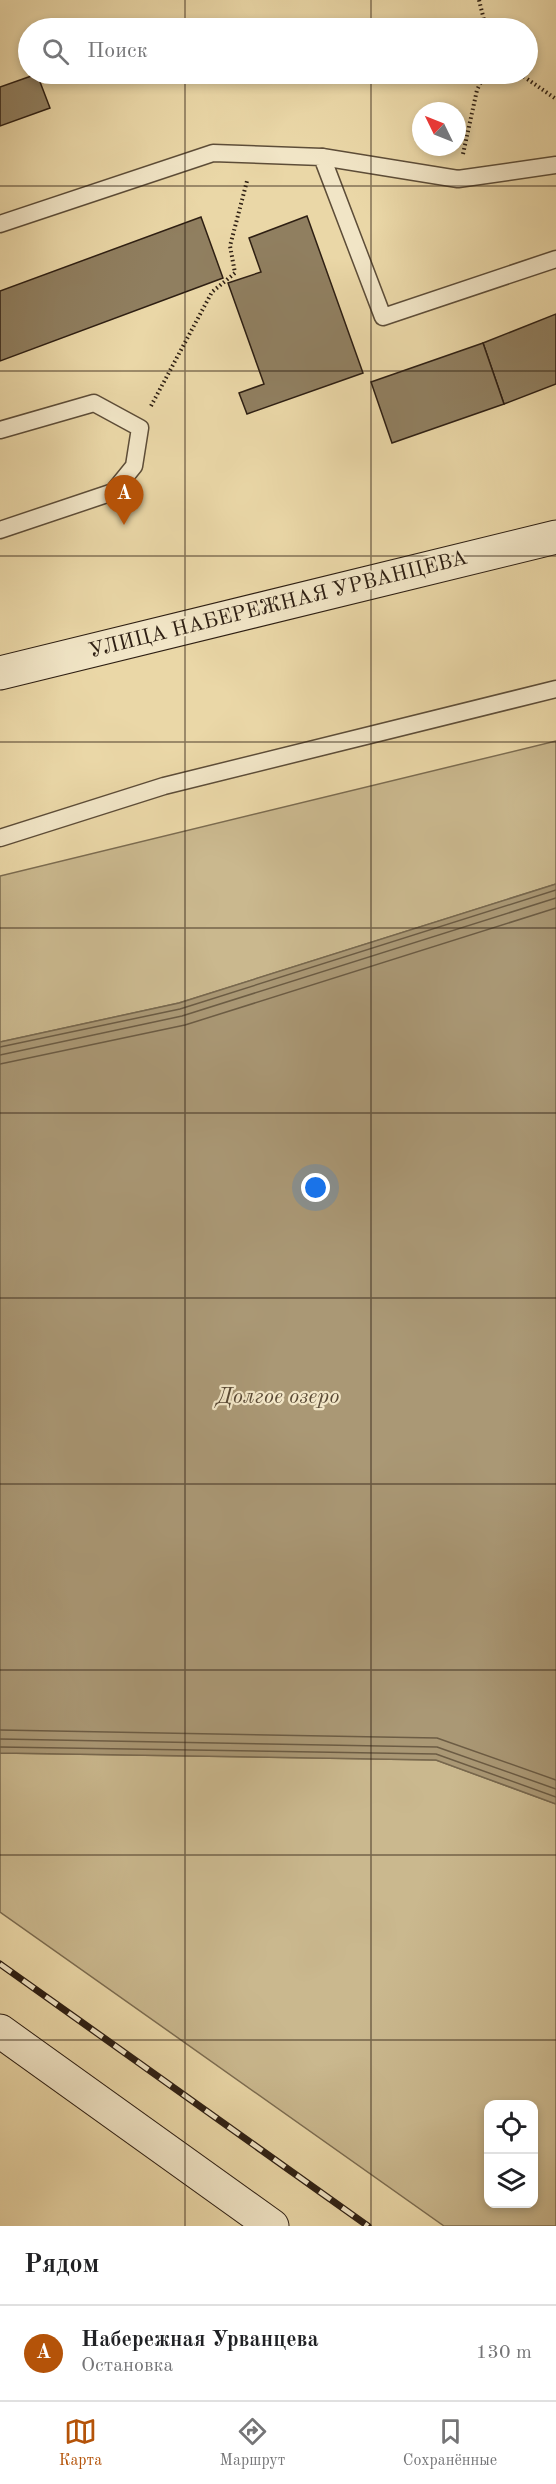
<!DOCTYPE html>
<html lang="ru">
<head>
<meta charset="utf-8">
<style>
	:root { --surface:#fff; --page:#f2f2f2; --text:#202124; --muted:#757577; --line:#e0e0e0; --accent:#b45309 }
	body { margin:0; font-family:"Old Standard TT",serif; background:var(--page); color:var(--text) }
	.controls { position:absolute; right:18px; bottom:18px; display:grid; overflow:hidden; border-radius:12px; box-shadow:0 3px 9px #0003 }
	.controls button { width:54px; height:54px; display:grid; place-items:center; padding:0; border:0; border-bottom:2px solid var(--line); background:var(--surface); color:var(--text); font:30px sans-serif }
	.compass { position:absolute; left:412px; top:102px; width:54px; height:54px; border-radius:50%; background:var(--surface); box-shadow:0 3px 9px #0003; rotate:313deg }
	.you { position:absolute; left:316px; top:1188px; width:21px; height:21px; margin:-15px; border:4px solid #fff; border-radius:50%; background:#1a73e8; box-shadow:0 0 0 9px #1a73e833 }
	.badge { display:grid; place-items:center; width:39px; height:39px; border-radius:50%; background:var(--accent); color:#fff; font-size:20px; font-weight:700 }
	.pin { position:absolute; translate:-50% -50px; filter:drop-shadow(0 2px 3px #0008) }
	.pin::after { content:''; position:absolute; top:32px; width:21px; height:18px; background:inherit; clip-path:polygon(0 0,100% 0,50% 100%) }
	.list { margin:0; padding:0; list-style:none }
	h2 { display:flex; justify-content:space-between; align-items:center; height:78px; margin:0; padding:0 24px; font-size:26px }
	h2 small { font-size:20px; font-weight:400; color:var(--muted) }
	.list li { display:grid; grid-template-columns:39px 1fr auto; gap:18px; align-items:center; box-sizing:border-box; height:96px; padding:0 24px; border-top:2px solid var(--line) }
	.list b { display:block; font-size:22px; white-space:nowrap }
	.list p { margin:0; font-size:20px; white-space:nowrap; color:var(--muted) }
	.list em { font-size:20px; font-style:normal; color:var(--muted) }
	.icon { flex:none; width:33px; height:33px; fill:none; stroke:currentColor; stroke-width:2; stroke-linecap:round; stroke-linejoin:round }
	.map { position:relative; flex:none; width:556px; height:2226px; overflow:hidden }
	.search { position:absolute; background:var(--surface); box-shadow:0 3px 9px #0003; left:18px; right:18px; top:18px; height:66px; display:flex; align-items:center; gap:15px; box-sizing:border-box; padding:0 21px; border-radius:33px; color:var(--muted); font-size:22px }
	.sheet { height:174px; background:var(--surface) }
	nav { display:flex; justify-content:space-around; align-items:center; box-sizing:border-box; height:84px; border-top:2px solid var(--line); background:var(--surface); font-size:16px; color:var(--muted) }
	nav a { display:grid; justify-items:center; gap:3px }
	nav .on { color:var(--accent) }
	.map>svg:first-child { display:block }
	.green { fill:#cab88e; stroke:#7c6c50; stroke-width:1.5; fill-rule:evenodd }
	.water { fill:#aa9875; stroke:#78684e; stroke-width:1.5 }
	.lines { fill:none; stroke-linecap:round; stroke-linejoin:round }
	.shore { stroke:#6c5c44; stroke-width:1.5 }
	.building { fill:#907f60; stroke:#2e1f13; stroke-width:1.5 }
	.lane-casing { stroke:#5d4d38; stroke-width:19 }
	.secondary-casing { stroke:#2e1f13; stroke-width:35 }
	.path { stroke:#2e1f13; stroke-width:4; stroke-dasharray:1.5 3; stroke-linecap:butt }
	.lane { stroke:#f1e5c6; stroke-width:16 }
	.secondary { stroke:#f1e5c6; stroke-width:33 }
	.rail-casing { stroke:#2e1f13; stroke-width:7 }
	.rail { stroke:#f1e5c6; stroke-width:4.5; stroke-dasharray:14; stroke-linecap:butt }
	.grid { fill:none; stroke:#2e1f13; stroke-width:1.5; stroke-opacity:0.55 }
	.labels { text-anchor:middle; dominant-baseline:central; stroke-width:4.5; stroke-linejoin:round; paint-order:stroke }
	.street-label { font-size:21px; fill:#2e1f13; stroke:#f1e5c6 }
	.water-label { font-size:22px; font-style:italic; fill:#594935; stroke:#f1e5c6 }
</style>
</head>
<body>
<div class="map">
<svg width="556" height="2226" viewBox="0 0 556 2226">
	<rect width="100%" height="100%" fill="#ead7a7"/>
	<filter id="stains"><feTurbulence type="fractalNoise" baseFrequency=".00333" numOctaves="4"/><feColorMatrix values="0 0 0 0 .2 0 0 0 0 .09 0 0 0 0 .02 0 0 0 .5 -.17"/></filter>
	<radialGradient id="worn" r=".72"><stop offset=".6" stop-color="#630" stop-opacity="0"/><stop offset="1" stop-color="#630" stop-opacity=".3"/></radialGradient>
	<g class="green">
		<path d="M556 741V884L179 1003 0 1042V876Z"/>
		<path d="M0 1753 436 1760 556 1804V2226H444L0 1912ZM488 2104H534V2204H488Z"/>
	</g>
	<path class="water" d="M556 884V1804L436 1760 0 1753V1042L179 1003Z"/>
	<g class="lines">
		<g class="shore">
			<path d="M0 1047 180 1009 556 890"/>
			<path d="M0 1055 182 1016 556 898"/>
			<path d="M0 1064 185 1025 556 908"/>
			<path d="M0 1730 437 1738 556 1780"/>
			<path d="M0 1739 437 1747 556 1789"/>
			<path d="M0 1747 436 1754 556 1797"/>
		</g>
	</g>
	<g class="building">
		<path d="M37 74 50 108 0 126V87Z"/>
		<path d="M307 216 363 373 247 414 239 393 264 384 228 283 261 272 249 238Z"/>
		<path d="M201 217 223 278 0 361V291Z"/>
		<path d="M556 314V384L504 404 483 343Z"/>
		<path d="M483 343 504 404 392 443 371 382Z"/>
	</g>
	<g class="lines">
		<g class="lane-casing">
			<g id="lane">
				<path d="M322 157 458 179 556 165"/>
				<path d="M0 224 213 153 322 157 383 317 556 259"/>
				<path d="M0 430 94 403 140 428 134 466 113 492 0 530"/>
				<path d="M0 838 164 786 556 689"/>
			</g>
		</g>
		<g class="secondary-casing">
			<g id="secondary">
				<path d="M0 673 556 537"/>
				<path d="M0 2031 272 2226"/>
			</g>
		</g>
		<g class="path">
			<path d="M479 0 486 28"/>
			<path d="M520 74 556 99"/>
			<path d="M463 154 477 90 485 74"/>
			<path d="M151 406 212 292 235 273 230 246 247 181"/>
		</g>
		<use href="#lane" class="lane"/>
		<use href="#secondary" class="secondary"/>
		<g class="rail-casing">
			<path id="rail" d="M0 1964 368 2226"/>
		</g>
		<use href="#rail" class="rail"/>
	</g>
	<path class="grid" d="M185 0V28M371 0V28M185 74V2226M371 74V2226M0 186H556M0 371H556M0 556H556M0 742H556M0 928H556M0 1113H556M0 1298H556M0 1484H556M0 1670H556M0 1855H556M0 2040H556"/>
	<g class="labels">
		<g class="street-label">
			<text transform="translate(278 605) rotate(-14)">УЛИЦА НАБЕРЕЖНАЯ УРВАНЦЕВА</text>
		</g>
		<g class="water-label">
			<text x="278" y="1397">Долгое озеро</text>
		</g>
	</g>
	<rect width="100%" height="100%" filter="url(#stains)"/>
	<rect width="100%" height="100%" fill="url(#worn)"/>
</svg>
<div class="controls">
<button><svg class="icon" aria-label="locate" viewBox="0 0 24 24"><circle cx="12" cy="12" r="6"/><path d="M12 2v4M12 18v4M2 12h4M18 12h4"/></svg></button>
<button><svg class="icon" aria-label="layers" viewBox="0 0 24 24"><path d="M12 4l9 5-9 5-9-5zM3 14l9 5 9-5"/></svg></button>
</div>
<svg class="compass" viewBox="-18 -18 36 36"><path d="M0-13l5 13h-10z" fill="#e53935"/><path d="M0 13l5-13h-10z" fill="#757577"/></svg>
<div class="you"></div>
<div class="pin badge" style="left:124px;top:525px">A</div>
<div class="search"><svg class="icon" aria-label="search" viewBox="0 0 24 24"><circle cx="10" cy="10" r="6"/><path d="M15 15l6 6"/></svg>Поиск</div>
</div>
<section class="sheet">
<h2>Рядом<small></small></h2>
<ul class="list">
<li><span class="badge">A</span><div><b>Набережная Урванцева</b><p>Остановка</p></div><em>130 m</em></li>
</ul>
</section>
<nav>
<a class="on"><svg class="icon" aria-label="map" viewBox="0 0 24 24"><path d="M3 6l6-2 6 2 6-2v14l-6 2-6-2-6 2zM9 4v14M15 6v14"/></svg>Карта</a>
<a><svg class="icon" aria-label="directions" viewBox="0 0 24 24"><path d="M12 3l9 9-9 9-9-9zM9 14v-3h6M13 9l2 2-2 2"/></svg>Маршрут</a>
<a><svg class="icon" aria-label="saved" viewBox="0 0 24 24"><path d="M7 4h10v16l-5-4-5 4z"/></svg>Сохранённые</a>
</nav>
</body>
</html>
